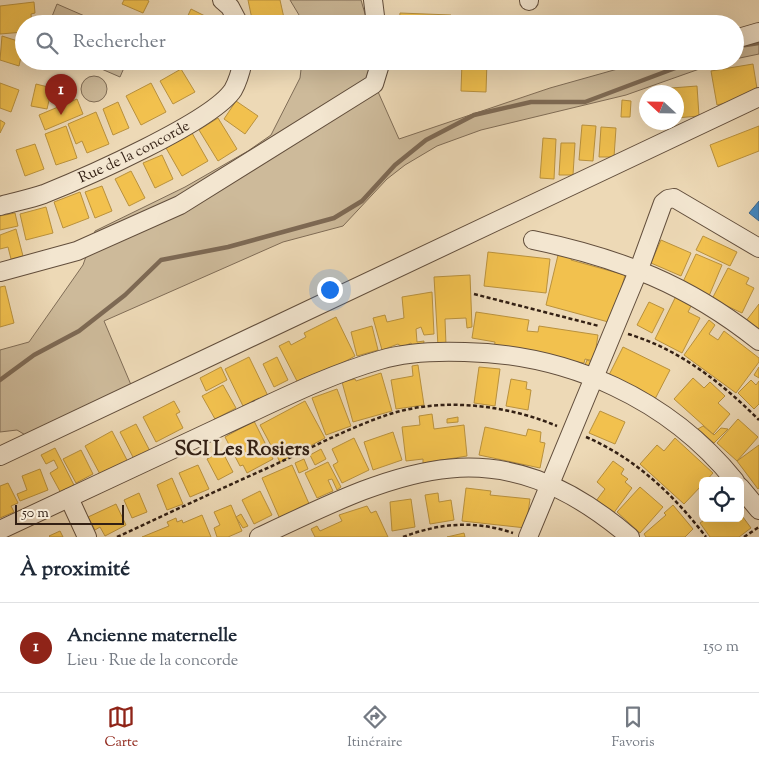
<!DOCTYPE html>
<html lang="fr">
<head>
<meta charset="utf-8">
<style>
	:root { --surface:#fff; --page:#f2f2f3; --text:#1f2937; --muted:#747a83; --line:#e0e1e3; --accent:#8f2418 }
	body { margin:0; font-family:"Sorts Mill Goudy",serif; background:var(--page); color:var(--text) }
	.controls { position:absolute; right:15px; bottom:15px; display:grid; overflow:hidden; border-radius:8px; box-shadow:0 5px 20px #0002 }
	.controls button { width:45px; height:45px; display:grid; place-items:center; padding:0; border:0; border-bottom:1px solid var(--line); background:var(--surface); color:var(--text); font:25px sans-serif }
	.compass { position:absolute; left:639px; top:85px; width:45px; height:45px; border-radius:50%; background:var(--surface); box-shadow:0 5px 20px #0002; rotate:292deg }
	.scale { position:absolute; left:15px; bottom:12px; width:109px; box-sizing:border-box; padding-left:5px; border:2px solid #332014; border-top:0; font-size:14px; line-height:18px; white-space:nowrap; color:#332014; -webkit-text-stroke:4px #f3e6d0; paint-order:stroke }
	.you { position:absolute; left:329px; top:289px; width:18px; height:18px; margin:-12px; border:4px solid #fff; border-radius:50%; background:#1a73e8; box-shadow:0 0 0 8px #1a73e833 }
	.badge { display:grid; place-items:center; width:32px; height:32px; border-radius:50%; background:var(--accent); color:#fff; font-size:16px; font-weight:700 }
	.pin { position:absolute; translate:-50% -41px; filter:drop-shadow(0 1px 2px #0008) }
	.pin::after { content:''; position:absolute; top:26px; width:18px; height:15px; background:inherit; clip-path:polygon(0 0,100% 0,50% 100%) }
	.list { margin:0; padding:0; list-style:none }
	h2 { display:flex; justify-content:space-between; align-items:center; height:65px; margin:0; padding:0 20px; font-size:21px }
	h2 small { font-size:16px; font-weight:400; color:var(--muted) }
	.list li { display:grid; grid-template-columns:32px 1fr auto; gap:15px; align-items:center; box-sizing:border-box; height:90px; padding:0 20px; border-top:1px solid var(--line) }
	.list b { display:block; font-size:19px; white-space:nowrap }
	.list p { margin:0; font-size:16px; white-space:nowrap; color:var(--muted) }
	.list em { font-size:16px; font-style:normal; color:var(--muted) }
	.icon { flex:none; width:28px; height:28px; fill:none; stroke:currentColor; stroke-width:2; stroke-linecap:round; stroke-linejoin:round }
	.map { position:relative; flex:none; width:759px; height:537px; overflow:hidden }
	.search { position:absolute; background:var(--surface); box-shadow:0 5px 20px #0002; left:15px; right:15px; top:15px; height:55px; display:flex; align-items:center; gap:12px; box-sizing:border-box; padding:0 18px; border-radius:28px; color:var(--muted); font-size:19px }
	.sheet { height:155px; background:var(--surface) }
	nav { display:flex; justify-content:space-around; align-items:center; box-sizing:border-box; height:70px; border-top:1px solid var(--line); background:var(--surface); font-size:14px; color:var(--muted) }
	nav a { display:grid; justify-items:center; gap:2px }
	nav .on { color:var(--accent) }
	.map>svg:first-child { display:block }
	.green { fill:#cdba9a; stroke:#806d57 }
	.homes { fill:#f2c14e; stroke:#b9913d }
	.schools { fill:#3f88c5; stroke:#3b6990 }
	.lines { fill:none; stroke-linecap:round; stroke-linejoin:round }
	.stream { stroke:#7d6954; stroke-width:4.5 }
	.minor-casing { stroke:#624e3c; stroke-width:20 }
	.path { stroke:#332014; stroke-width:2.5; stroke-dasharray:4 2.5; stroke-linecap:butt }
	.minor { stroke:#f3e6d0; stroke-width:18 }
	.labels { text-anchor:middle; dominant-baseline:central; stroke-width:5; stroke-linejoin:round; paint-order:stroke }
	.street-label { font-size:15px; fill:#332014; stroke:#f3e6d0 }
	.district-label { font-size:20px; font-weight:bold; fill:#332014; stroke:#f3e6d0 }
</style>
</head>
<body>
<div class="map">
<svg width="759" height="537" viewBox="0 0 759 537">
	<rect width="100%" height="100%" fill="#edd9b6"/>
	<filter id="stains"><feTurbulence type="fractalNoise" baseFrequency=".004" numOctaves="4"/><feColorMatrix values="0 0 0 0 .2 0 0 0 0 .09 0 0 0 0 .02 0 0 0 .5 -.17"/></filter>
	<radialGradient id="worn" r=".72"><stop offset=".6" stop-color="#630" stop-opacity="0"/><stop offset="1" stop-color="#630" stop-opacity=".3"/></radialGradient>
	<g class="green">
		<path d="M290 0H361L368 24H300L299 15Z"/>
		<path d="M57 4 103 24H49Z"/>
		<path d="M759 25V54L735 59V34Z"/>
		<path d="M83 61H127L120 77Z"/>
		<path d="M302 61H370L371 76 399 139 550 88 646 61H728L705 67 626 95 481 130 437 146 405 165 387 179 343 226 283 242 104 321 137 399 37 442 17 430 0 432V350L29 342 83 265 95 231 185 187 248 151 271 135 300 78Z"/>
		<circle cx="94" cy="89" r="13"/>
	</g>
	<g class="homes">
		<path d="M124 0H147L149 1 143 13 122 4Z"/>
		<path d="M248 0H280L284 18 253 24Z"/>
		<path d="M34 2 35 13 31 14 32 24H24V32L0 34V6Z"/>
		<path d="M191 9 213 20 211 24H184Z"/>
		<path d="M400 13 451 15 450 24H399Z"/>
		<path d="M2 36 24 43 19 66 0 60Z"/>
		<path d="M462 61H487L486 92 461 91Z"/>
		<path d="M753 64 758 95 717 105 711 71Z"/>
		<path d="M181 69 195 92 173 104 160 81Z"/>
		<path d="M0 83 19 90 11 112 0 108Z"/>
		<path d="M151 83 166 112 141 125 126 96Z"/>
		<path d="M36 84 52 88 47 109 31 106Z"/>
		<path d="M697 86 699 116 676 118V92H659V89Z"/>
		<path d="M77 99 83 114 45 130 39 115Z"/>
		<path d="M622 100 631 101 630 117H621Z"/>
		<path d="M236 101 258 116 245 134 224 119Z"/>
		<path d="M118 102 129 128 113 135 103 109Z"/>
		<path d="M96 112 109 144 87 153 82 141 76 144 68 124Z"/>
		<path d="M218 118 237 149 218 161 199 130Z"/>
		<path d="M0 120 5 123 0 133Z"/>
		<path d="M582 125 596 126 593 161 579 160Z"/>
		<path d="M66 126 77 158 56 165 45 134Z"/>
		<path d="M759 126V151L718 167 710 145Z"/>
		<path d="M601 127 616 128 614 157H599Z"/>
		<path d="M192 133 208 161 182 176 166 148Z"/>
		<path d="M543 138 556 139 554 179 540 178Z"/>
		<path d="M561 143H575L573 175H559Z"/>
		<path d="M35 144 44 169 25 176 16 150Z"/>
		<path d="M162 155 173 179 155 188 143 163Z"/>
		<path d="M131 171 145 198 129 206 115 179Z"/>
		<path d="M102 186 112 211 95 218 85 192Z"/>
		<path d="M80 192 89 218 63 228 54 202Z"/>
		<path d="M46 207 53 233 26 240 20 214Z"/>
		<path d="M15 213 18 226 0 230V216Z"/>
		<path d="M16 229 23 256 11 259 8 247 0 249V235Z"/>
		<path d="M703 236 737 252 730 266 696 250Z"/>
		<path d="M661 240 691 253 681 276 651 263Z"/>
		<path d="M559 251 573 255 571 260 625 275 612 323 546 305Z"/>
		<path d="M488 252 550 259 546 293 484 286Z"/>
		<path d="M696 254 722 265 709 296 682 284Z"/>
		<path d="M728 268 749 278 746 284 754 288 742 313 712 299Z"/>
		<path d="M470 275 472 327 467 328 466 318 445 319 446 345 438 346 434 277Z"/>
		<path d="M5 286 14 323 0 327V287Z"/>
		<path d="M432 292 434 334 424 335 421 327 416 329 417 342 424 341 423 349 414 348 411 343 402 347 398 344 382 350 373 318 385 315 387 322 404 318 402 297Z"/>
		<path d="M676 296 692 304 688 312 700 318 682 353 655 339Z"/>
		<path d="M649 302 664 309 652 333 637 325Z"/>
		<path d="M759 304V331L746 321Z"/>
		<path d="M476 312 529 320 527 331 538 332 539 326 598 335 594 361 585 359 584 363 494 349 495 342 472 338Z"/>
		<path d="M336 317 355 356 333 368 298 383 279 346 289 341 291 345 306 337 304 333Z"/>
		<path d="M709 320 715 325 709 334 718 340 724 331 759 358V362L736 393 684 355Z"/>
		<path d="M372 326 378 350 357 356 351 332Z"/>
		<path d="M623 347 670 370 655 399 609 375Z"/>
		<path d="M249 357 269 398 261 402 259 398 243 406 225 369Z"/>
		<path d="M277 357 288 380 274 387 263 364Z"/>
		<path d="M587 360 592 362 590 367 585 365Z"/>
		<path d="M418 365 424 405 396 409 391 380 413 376 412 366Z"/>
		<path d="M221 367 227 380 206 391 200 378Z"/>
		<path d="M479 367 500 369 495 406 474 403Z"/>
		<path d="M759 367V378L754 375Z"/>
		<path d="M381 373 392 411 353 422 342 382 355 379 356 381Z"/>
		<path d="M693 378 704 388 710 382 725 396 718 403 730 414 713 434 674 399Z"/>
		<path d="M511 379 527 382 526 389 531 390 528 410 506 406Z"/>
		<path d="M751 380 756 385 759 381V404L754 409 738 393Z"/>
		<path d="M223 385 236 408 215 419 202 396Z"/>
		<path d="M337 389 351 426 326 435 312 398Z"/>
		<path d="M174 401 180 412 176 414 183 428 156 442 143 417Z"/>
		<path d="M305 401 325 438 280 462 260 425Z"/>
		<path d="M600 411 625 422 615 444 589 433Z"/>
		<path d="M432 414 434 429 464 425 467 456 423 463V459L406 461 402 427 420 425 419 416Z"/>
		<path d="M458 417V422L447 423V419Z"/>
		<path d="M738 419 758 437 737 461 717 443Z"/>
		<path d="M254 421 273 459 247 473 243 465 240 466 225 437Z"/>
		<path d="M136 424 151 453 135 461 120 432Z"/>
		<path d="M703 426 714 435 721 428 728 429 714 443 698 429Z"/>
		<path d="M485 427 526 436 528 429 541 432 540 442 545 443 540 468 479 455Z"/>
		<path d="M112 431 128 462 101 476 85 446Z"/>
		<path d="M393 432 402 460 373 470 364 442Z"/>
		<path d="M354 438 369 470 342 483 333 465 338 462 332 449Z"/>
		<path d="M675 438 713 473 706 481H703V484L684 504 640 464 657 445 664 451Z"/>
		<path d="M759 445V488L758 489 737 461Z"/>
		<path d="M55 448 75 487 62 495 50 473 58 468 54 460 46 464 41 455Z"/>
		<path d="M321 449 326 459 315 465 310 455Z"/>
		<path d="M81 450 93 474 76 483 63 459Z"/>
		<path d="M222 451 233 472 218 480 207 459Z"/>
		<path d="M304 459 308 469 299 473 295 463Z"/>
		<path d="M613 461 624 469 621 474 628 479 625 482 632 488 613 514 596 501 605 489 597 482Z"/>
		<path d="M328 462 341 487 337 490 332 479 328 480 333 491 317 498 305 473Z"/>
		<path d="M198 465 209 489 190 497 179 473Z"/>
		<path d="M292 465 310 506 280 519 262 478Z"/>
		<path d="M40 469 48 490 20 501 17 494 27 490 22 476Z"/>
		<path d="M172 478 183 504 167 510 157 485Z"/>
		<path d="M8 483 18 503 11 506 14 512 0 518V486Z"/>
		<path d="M640 487 663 507 640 533 617 512Z"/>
		<path d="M466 488 491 491 490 495 530 499 526 528 462 521Z"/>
		<path d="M260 491 272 515 254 524 242 500Z"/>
		<path d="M139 493 147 512 132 518 124 500Z"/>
		<path d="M438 493 439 502 451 500 454 520 430 524 425 495Z"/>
		<path d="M411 499 415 527 392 531 390 502Z"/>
		<path d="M116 504 126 525 105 536 100 527 95 530 88 517Z"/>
		<path d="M231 505 242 531 228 537H217L214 528 220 525 214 512Z"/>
		<path d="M673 505 693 529 685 537H646L644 534 666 515 664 513Z"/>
		<path d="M367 506 371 513 376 511 388 537H315L311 529 317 526 320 531 342 521 339 515Z"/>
		<path d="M740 513 751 528 739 537H710L700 523 707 518H740Z"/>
		<path d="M241 514 248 526 243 528 236 517Z"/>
		<path d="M202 515 211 537H142L169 526 167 522 176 518 177 522 182 520 183 523Z"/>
		<path d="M60 531 63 537H50L49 536Z"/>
		<path d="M464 533 465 537H447Z"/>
	</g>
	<path class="schools" d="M759 201V221L749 213Z"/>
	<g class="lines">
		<g class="stream">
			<path d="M739 46 759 43"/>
			<path d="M0 380 34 355 79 331 125 295 161 260 228 247 334 218 362 201 395 165 426 140 474 115 531 102H585L694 61"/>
		</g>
		<g class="minor-casing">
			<g id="minor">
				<path d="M222 0 230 7 239 24"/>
				<path d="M373 0 376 24"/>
				<path d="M529 0V1"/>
				<path d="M735 39 759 32"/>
				<path id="s1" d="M0 206C14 202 30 199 44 194 84 178 212 122 233 90 237 83 241 70 243 61"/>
				<path d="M533 240C620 258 689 285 759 341"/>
				<path d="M0 272 77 251 180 205 374 84 381 61"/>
				<path d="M0 456 759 97"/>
				<path d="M740 487 759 510"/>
				<path d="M69 498 87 537"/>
				<path d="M0 530C73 496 145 462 218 428 271 404 324 376 380 360 406 352 437 351 465 352 569 354 669 399 735 481"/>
				<path d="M259 537C401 470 495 422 630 537"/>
				<path d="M528 537 639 269 663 203 668 199 674 198 759 248"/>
			</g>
		</g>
		<g class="path">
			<path d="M474 294 599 326"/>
			<path d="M628 334C679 349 722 383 759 420"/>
			<path d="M586 437C635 458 674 495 706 537"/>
			<path d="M117 537C169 513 220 489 272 466 311 448 350 427 390 414 443 397 507 405 557 426"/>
			<path d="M403 537C440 523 475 520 513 533"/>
			<path d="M744 537 759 527"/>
		</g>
		<use href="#minor" class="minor"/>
	</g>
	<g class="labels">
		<g class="street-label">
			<text stroke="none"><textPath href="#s1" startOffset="145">Rue de la concorde</textPath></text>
		</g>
		<g class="district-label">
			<text x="242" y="450">SCI Les Rosiers</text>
		</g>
	</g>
	<rect width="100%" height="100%" filter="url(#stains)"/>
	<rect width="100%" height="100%" fill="url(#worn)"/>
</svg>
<div class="controls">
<button><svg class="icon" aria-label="locate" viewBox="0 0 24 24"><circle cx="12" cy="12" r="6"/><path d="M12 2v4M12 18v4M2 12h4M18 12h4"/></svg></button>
</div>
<svg class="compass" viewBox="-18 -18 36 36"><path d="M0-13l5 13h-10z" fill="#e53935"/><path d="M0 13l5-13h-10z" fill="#747a83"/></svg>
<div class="scale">50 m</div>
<div class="you"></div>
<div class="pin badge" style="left:61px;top:115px">1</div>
<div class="search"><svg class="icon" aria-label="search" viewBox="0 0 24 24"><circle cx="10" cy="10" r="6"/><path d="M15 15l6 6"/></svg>Rechercher</div>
</div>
<section class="sheet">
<h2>À proximité<small></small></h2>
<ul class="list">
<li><span class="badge">1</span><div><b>Ancienne maternelle</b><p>Lieu · Rue de la concorde</p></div><em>150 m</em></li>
</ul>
</section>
<nav>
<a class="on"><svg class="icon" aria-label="map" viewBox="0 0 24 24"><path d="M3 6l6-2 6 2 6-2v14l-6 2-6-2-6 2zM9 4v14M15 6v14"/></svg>Carte</a>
<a><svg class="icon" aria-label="directions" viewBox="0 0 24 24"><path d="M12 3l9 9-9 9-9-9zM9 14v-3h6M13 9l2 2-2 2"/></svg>Itinéraire</a>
<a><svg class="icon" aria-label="saved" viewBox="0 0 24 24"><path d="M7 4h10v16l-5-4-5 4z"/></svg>Favoris</a>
</nav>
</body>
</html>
